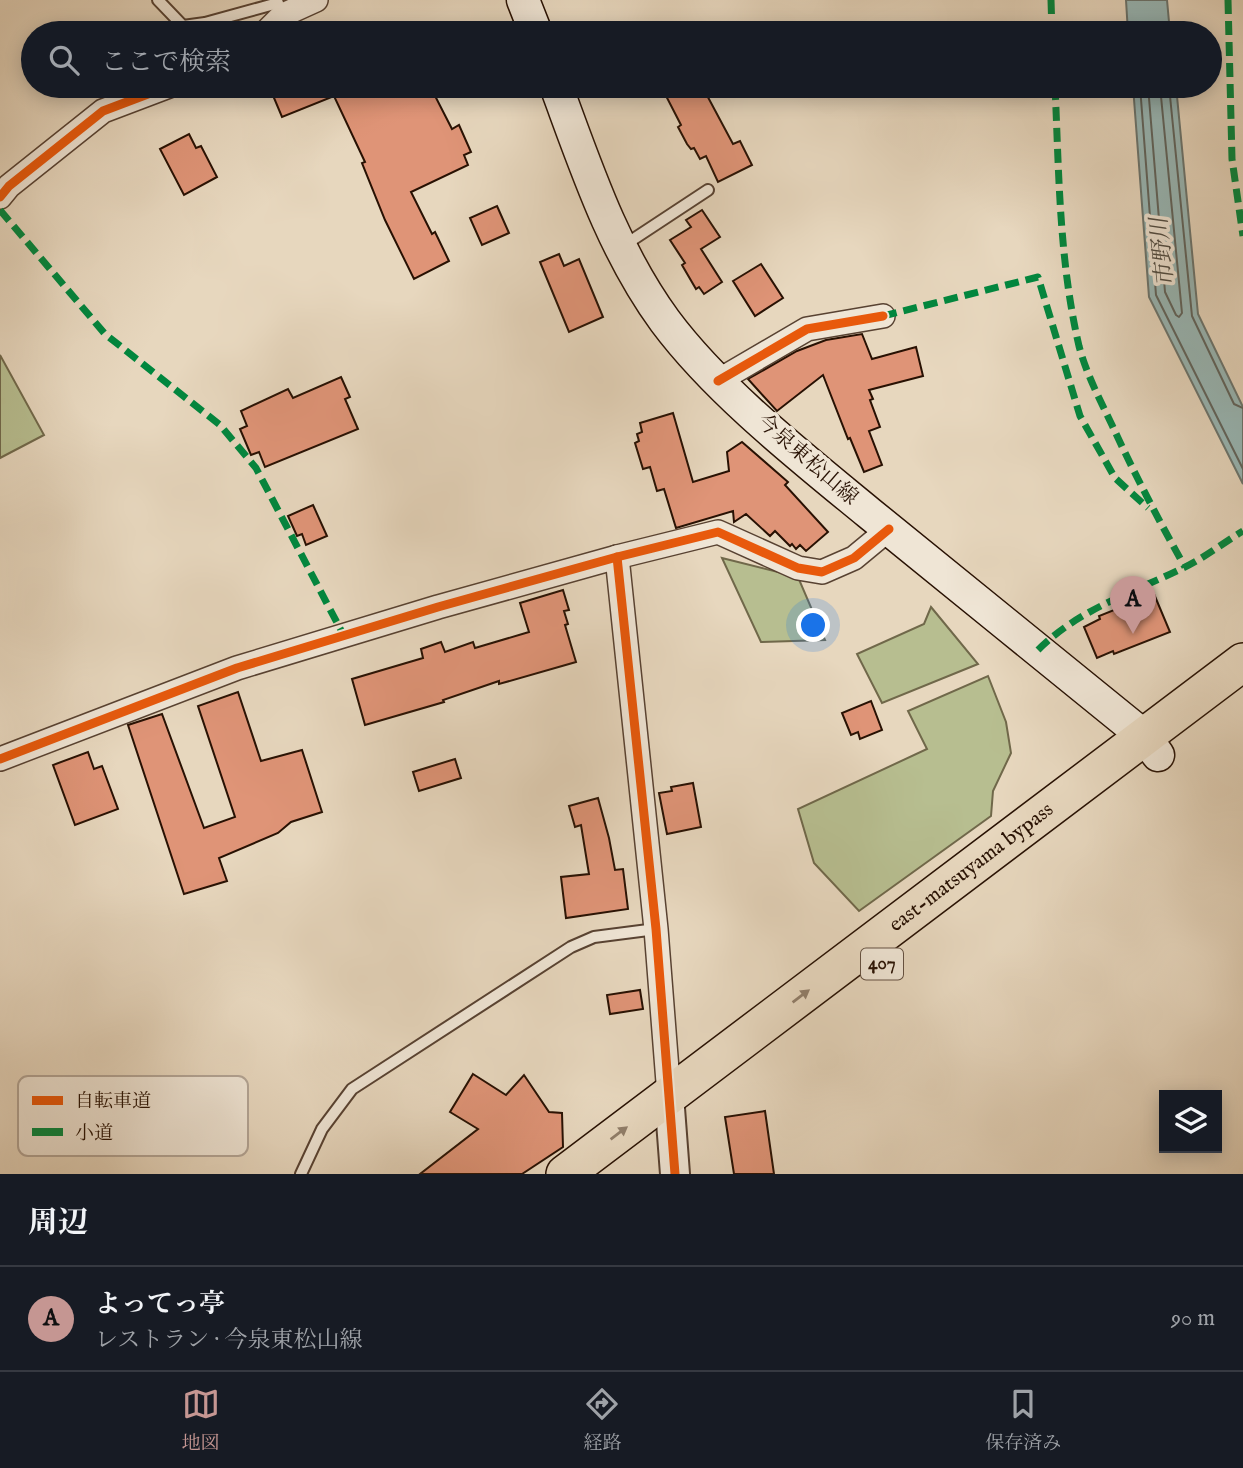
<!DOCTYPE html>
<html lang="ja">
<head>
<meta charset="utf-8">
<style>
	:root { --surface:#171b24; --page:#242831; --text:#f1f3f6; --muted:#9ea1a6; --line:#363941; --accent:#c59692 }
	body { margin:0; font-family:"IM FELL English","Noto Serif JP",serif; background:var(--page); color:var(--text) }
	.controls { position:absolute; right:21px; bottom:21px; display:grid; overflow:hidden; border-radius:0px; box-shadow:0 4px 18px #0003 }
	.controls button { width:63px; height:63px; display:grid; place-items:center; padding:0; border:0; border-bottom:2px solid var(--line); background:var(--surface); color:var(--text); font:35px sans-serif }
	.you { position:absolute; left:814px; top:626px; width:24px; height:24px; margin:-18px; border:5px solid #fff; border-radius:50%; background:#1a73e8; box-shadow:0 0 0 10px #1a73e833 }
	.badge { display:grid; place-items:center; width:46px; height:46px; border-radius:50%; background:var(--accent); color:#111; font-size:23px; font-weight:700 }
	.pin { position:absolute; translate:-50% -58px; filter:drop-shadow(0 2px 4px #0008) }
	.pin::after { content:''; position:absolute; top:37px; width:24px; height:21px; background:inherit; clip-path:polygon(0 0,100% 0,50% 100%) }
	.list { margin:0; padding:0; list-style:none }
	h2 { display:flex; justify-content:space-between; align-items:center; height:91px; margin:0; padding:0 28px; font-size:30px }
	h2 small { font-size:23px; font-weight:400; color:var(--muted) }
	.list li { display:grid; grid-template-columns:46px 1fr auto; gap:21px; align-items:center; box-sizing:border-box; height:105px; padding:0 28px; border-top:2px solid var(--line) }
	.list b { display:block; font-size:26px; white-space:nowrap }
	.list p { margin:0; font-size:23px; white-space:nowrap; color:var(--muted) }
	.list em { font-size:23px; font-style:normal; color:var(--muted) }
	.icon { flex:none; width:38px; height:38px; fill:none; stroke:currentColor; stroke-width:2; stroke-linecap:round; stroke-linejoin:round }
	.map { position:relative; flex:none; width:1243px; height:1174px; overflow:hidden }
	.search { position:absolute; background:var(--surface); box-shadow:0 4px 18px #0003; left:21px; right:21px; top:21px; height:77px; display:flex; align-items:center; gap:18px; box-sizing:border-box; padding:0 24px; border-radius:38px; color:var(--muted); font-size:26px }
	.sheet { height:196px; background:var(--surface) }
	nav { display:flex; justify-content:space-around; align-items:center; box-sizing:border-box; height:98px; border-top:2px solid var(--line); background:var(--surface); font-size:19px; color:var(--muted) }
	nav a { display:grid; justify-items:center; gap:4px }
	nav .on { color:var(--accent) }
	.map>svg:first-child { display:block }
	.green { fill:#b7be90; stroke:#70684a; stroke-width:2 }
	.water { fill:#98b8b7; stroke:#6b756f; stroke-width:2 }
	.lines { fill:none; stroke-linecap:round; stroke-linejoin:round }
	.shore { stroke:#60645d; stroke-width:2 }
	.building { fill:#df9477; stroke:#281103; stroke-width:2 }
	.service-casing { stroke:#584232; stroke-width:14 }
	.minor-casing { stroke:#584232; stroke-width:26 }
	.tertiary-casing { stroke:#584232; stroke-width:32 }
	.secondary-casing { stroke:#281103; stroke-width:35 }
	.trunk-casing { stroke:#281103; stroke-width:40 }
	.service { stroke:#efe5d5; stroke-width:10 }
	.minor { stroke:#efe5d5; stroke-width:23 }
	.tertiary { stroke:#efe5d5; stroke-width:28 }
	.secondary { stroke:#efe5d5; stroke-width:32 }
	.trunk { stroke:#e7d7be; stroke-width:37 }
	.quiet { stroke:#00873e; stroke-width:7; stroke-dasharray:14 7; stroke-linecap:butt }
	.cycleway-casing { stroke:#efe5d5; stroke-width:13 }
	.cycleway { stroke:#e8590c; stroke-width:9 }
	.oneway { fill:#917e6a }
	.labels { text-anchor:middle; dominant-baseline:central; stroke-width:7; stroke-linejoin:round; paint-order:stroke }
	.shield { fill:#efe5d5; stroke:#645142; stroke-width:2 }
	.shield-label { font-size:19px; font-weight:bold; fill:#281103 }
	.street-label { font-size:21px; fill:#281103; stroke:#efe5d5 }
	.water-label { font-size:23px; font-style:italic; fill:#4f4b42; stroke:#efe5d5 }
	.key { fill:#efe5d5; stroke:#b3a596; stroke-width:2 }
	.key-label { font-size:19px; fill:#281103 }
</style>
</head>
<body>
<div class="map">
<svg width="1243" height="1174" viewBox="0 0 1243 1174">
	<rect width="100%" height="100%" fill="#e7d7be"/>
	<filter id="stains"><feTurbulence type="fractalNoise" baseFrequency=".00286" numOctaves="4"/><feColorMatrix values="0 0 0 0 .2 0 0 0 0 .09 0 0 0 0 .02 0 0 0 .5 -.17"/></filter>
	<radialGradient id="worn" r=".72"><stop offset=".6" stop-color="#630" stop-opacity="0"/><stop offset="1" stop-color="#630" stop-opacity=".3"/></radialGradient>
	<g class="green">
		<path d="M0 355 44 435 0 458Z"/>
		<path d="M722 558 798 577 825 640 761 642Z"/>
		<path d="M931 607 978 664 882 703 857 654 924 624Z"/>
		<path d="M988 676 1006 722 1011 753 993 791 991 816 859 911 814 863 798 809 927 749 908 711Z"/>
	</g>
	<g class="water">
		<path d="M1126 0H1167L1170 33H1128Z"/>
		<path d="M1133 86H1176L1198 314 1243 407V484L1149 297Z"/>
	</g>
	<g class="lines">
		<g class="shore">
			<path d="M1140 86 1156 295 1243 469"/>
			<path d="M1148 86 1165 292 1176 315 1179 317 1182 313 1160 86"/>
			<path d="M1169 86 1192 316 1234 404 1243 408"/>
		</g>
	</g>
	<g class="building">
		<path d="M269 86H430L452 129 459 125 471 152 464 155 468 165 411 192 432 234 435 232 449 261 414 279 385 220 362 163 365 162 334 96 282 117Z"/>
		<path d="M676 86H702L733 144 740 141 752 165 718 182 706 156 700 159 694 148 691 149 687 144 678 127 681 125 664 92Z"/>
		<path d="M189 134 196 148 201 146 217 177 184 195 160 149Z"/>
		<path d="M497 206 509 233 482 245 470 218Z"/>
		<path d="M702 210 720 237 701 249 722 282 704 294 699 287 696 289 682 265 685 263 670 240 691 227 686 220Z"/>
		<path d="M559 254 564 266 579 259 603 317 569 332 540 262Z"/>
		<path d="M761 264 783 298 755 316 733 281Z"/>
		<path d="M862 334 872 359 916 347 923 376 869 390 873 399 870 400 880 427 869 431 882 465 864 472 850 438 848 439 823 375 777 411 748 379 797 351 826 340Z"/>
		<path d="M341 377 350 397 345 399 358 429 265 467 259 452 251 455 240 429 247 426 241 411 288 389 293 398Z"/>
		<path d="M673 413 693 482 729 471 727 452 742 442 788 482 785 485 828 532 806 551 800 545 796 549 792 544 790 546 775 531 770 536 746 514 734 522 733 511 676 528 664 489 657 491 650 467 643 469 635 443 639 441 637 434 642 432 640 423Z"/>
		<path d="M313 505 327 536 306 545 302 534 297 536 288 516Z"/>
		<path d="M563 590 569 610 564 611 568 624 565 625 576 662 499 684V681L443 700 444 702 365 725 352 679 423 658 421 649 441 642 445 652 473 642 475 648 529 632 520 603Z"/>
		<path d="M1154 594 1170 632 1114 654 1113 651 1097 658 1084 627 1100 619 1099 616Z"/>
		<path d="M238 692 261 761 302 750 322 812 291 822 278 833 219 858 227 881 184 894 128 725 162 714 204 828 235 817 198 706Z"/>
		<path d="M871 701 882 730 860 739 858 732 851 735 842 713Z"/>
		<path d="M88 752 94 769 102 766 118 809 75 825 53 765Z"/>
		<path d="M455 759 461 778 419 791 413 772Z"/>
		<path d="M693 783 701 827 667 834 659 793 672 791 671 787Z"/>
		<path d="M598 798 609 838 615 870 623 869 628 909 566 918 561 877 589 874 581 825 575 827 569 806Z"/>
		<path d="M640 990 643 1009 610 1014 607 995Z"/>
		<path d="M473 1074 506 1095 524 1075 549 1112 562 1113 563 1147 522 1174H420L478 1129 450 1112Z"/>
		<path d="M765 1111 774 1174H734L725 1117Z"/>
	</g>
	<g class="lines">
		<g class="service-casing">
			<g id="service">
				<path d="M158 0 183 26 205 23 278 3"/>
				<path d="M623 246 708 190"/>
				<path d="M301 1174 322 1129 352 1089 571 947 594 937 656 929"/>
			</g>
		</g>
		<g class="minor-casing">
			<g id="minor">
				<path d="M265 33 283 15 316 0"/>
				<path d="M0 197 9 186 103 111 169 86"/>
				<path d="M718 381 807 329 883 316"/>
				<path d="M617 557 656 929 669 1095"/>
				<path d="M0 759 237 668 438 607 617 557 718 532 798 568 822 572 854 558 889 529"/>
			</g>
		</g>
		<g class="tertiary-casing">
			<path id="tertiary" d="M669 1095 675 1174"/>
		</g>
		<g class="secondary-casing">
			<g id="secondary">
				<path d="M523 0 536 33"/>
				<path d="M556 86C586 167 613 250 665 321 717 391 801 457 869 513 961 588 1053 662 1145 737L1158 755"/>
			</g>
		</g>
		<g class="trunk-casing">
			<g id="trunk">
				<path id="s1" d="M565 1174 1243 662"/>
			</g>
		</g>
		<use href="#service" class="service"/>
		<use href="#minor" class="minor"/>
		<use href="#tertiary" class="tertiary"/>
		<use href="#secondary" class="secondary"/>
		<use href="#trunk" class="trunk"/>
		<g class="quiet">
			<path d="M1051 0 1052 33"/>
			<path d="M1228 0 1232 159 1243 236"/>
			<path d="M1055 86C1059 173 1059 260 1079 346 1086 373 1100 400 1112 425 1134 473 1159 521 1185 567"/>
			<path d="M0 210 105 334 220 425 256 468 344 636"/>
			<path d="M883 316 1038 277 1080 416 1115 478 1148 508"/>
			<path d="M1038 650C1079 609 1132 593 1183 568 1204 558 1223 543 1243 531"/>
		</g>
		<g class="cycleway-casing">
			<g id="cycleway">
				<path d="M0 197 9 186 103 111 169 86"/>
				<path d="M718 381 807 329 883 316"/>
				<path d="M617 557 656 929 675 1174"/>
				<path d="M0 759 237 668 438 607 617 557 718 532 798 568 822 572 854 558 889 529"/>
			</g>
		</g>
		<use href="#cycleway" class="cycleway"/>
	</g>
	<defs><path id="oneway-solid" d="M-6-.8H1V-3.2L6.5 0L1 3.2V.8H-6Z" transform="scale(1.75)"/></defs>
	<g class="oneway">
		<use href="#oneway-solid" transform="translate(801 996) rotate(-37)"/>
		<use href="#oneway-solid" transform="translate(619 1133) rotate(-37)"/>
	</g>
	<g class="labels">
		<rect class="shield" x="861" y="948.5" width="42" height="31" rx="5"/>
		<g class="shield-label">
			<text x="882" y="964">407</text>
		</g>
		<g class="street-label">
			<text transform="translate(807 460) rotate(41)">今泉東松山線</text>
			<text stroke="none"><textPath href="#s1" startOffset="509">east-matsuyama bypass</textPath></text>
		</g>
		<g class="water-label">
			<text transform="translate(1163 252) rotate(-96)">市野川</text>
		</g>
	</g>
	<rect x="18" y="1076" width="230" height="80" rx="10" class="key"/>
	<rect x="32" y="1096" width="31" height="9" fill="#e8590c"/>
	<rect x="32" y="1128" width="31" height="8" fill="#00873e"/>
	<g class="key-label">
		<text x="75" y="1107">自転車道</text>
		<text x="75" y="1139">小道</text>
	</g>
	<rect width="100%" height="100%" filter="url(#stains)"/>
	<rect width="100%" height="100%" fill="url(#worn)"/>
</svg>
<div class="controls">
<button><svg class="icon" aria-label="layers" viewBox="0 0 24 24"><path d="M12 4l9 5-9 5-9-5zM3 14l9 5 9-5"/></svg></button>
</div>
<div class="you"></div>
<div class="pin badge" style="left:1133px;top:634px">A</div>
<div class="search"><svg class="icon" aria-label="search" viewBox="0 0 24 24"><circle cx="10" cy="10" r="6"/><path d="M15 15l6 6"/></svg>ここで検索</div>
</div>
<section class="sheet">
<h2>周辺<small></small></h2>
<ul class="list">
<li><span class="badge">A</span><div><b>よってっ亭</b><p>レストラン · 今泉東松山線</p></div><em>90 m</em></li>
</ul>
</section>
<nav>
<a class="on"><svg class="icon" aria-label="map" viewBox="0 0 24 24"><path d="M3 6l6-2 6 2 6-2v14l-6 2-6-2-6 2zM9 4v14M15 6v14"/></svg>地図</a>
<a><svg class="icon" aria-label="directions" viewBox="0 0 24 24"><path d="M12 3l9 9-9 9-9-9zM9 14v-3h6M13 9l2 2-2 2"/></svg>経路</a>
<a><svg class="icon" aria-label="saved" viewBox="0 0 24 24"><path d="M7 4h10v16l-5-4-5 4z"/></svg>保存済み</a>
</nav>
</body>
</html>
